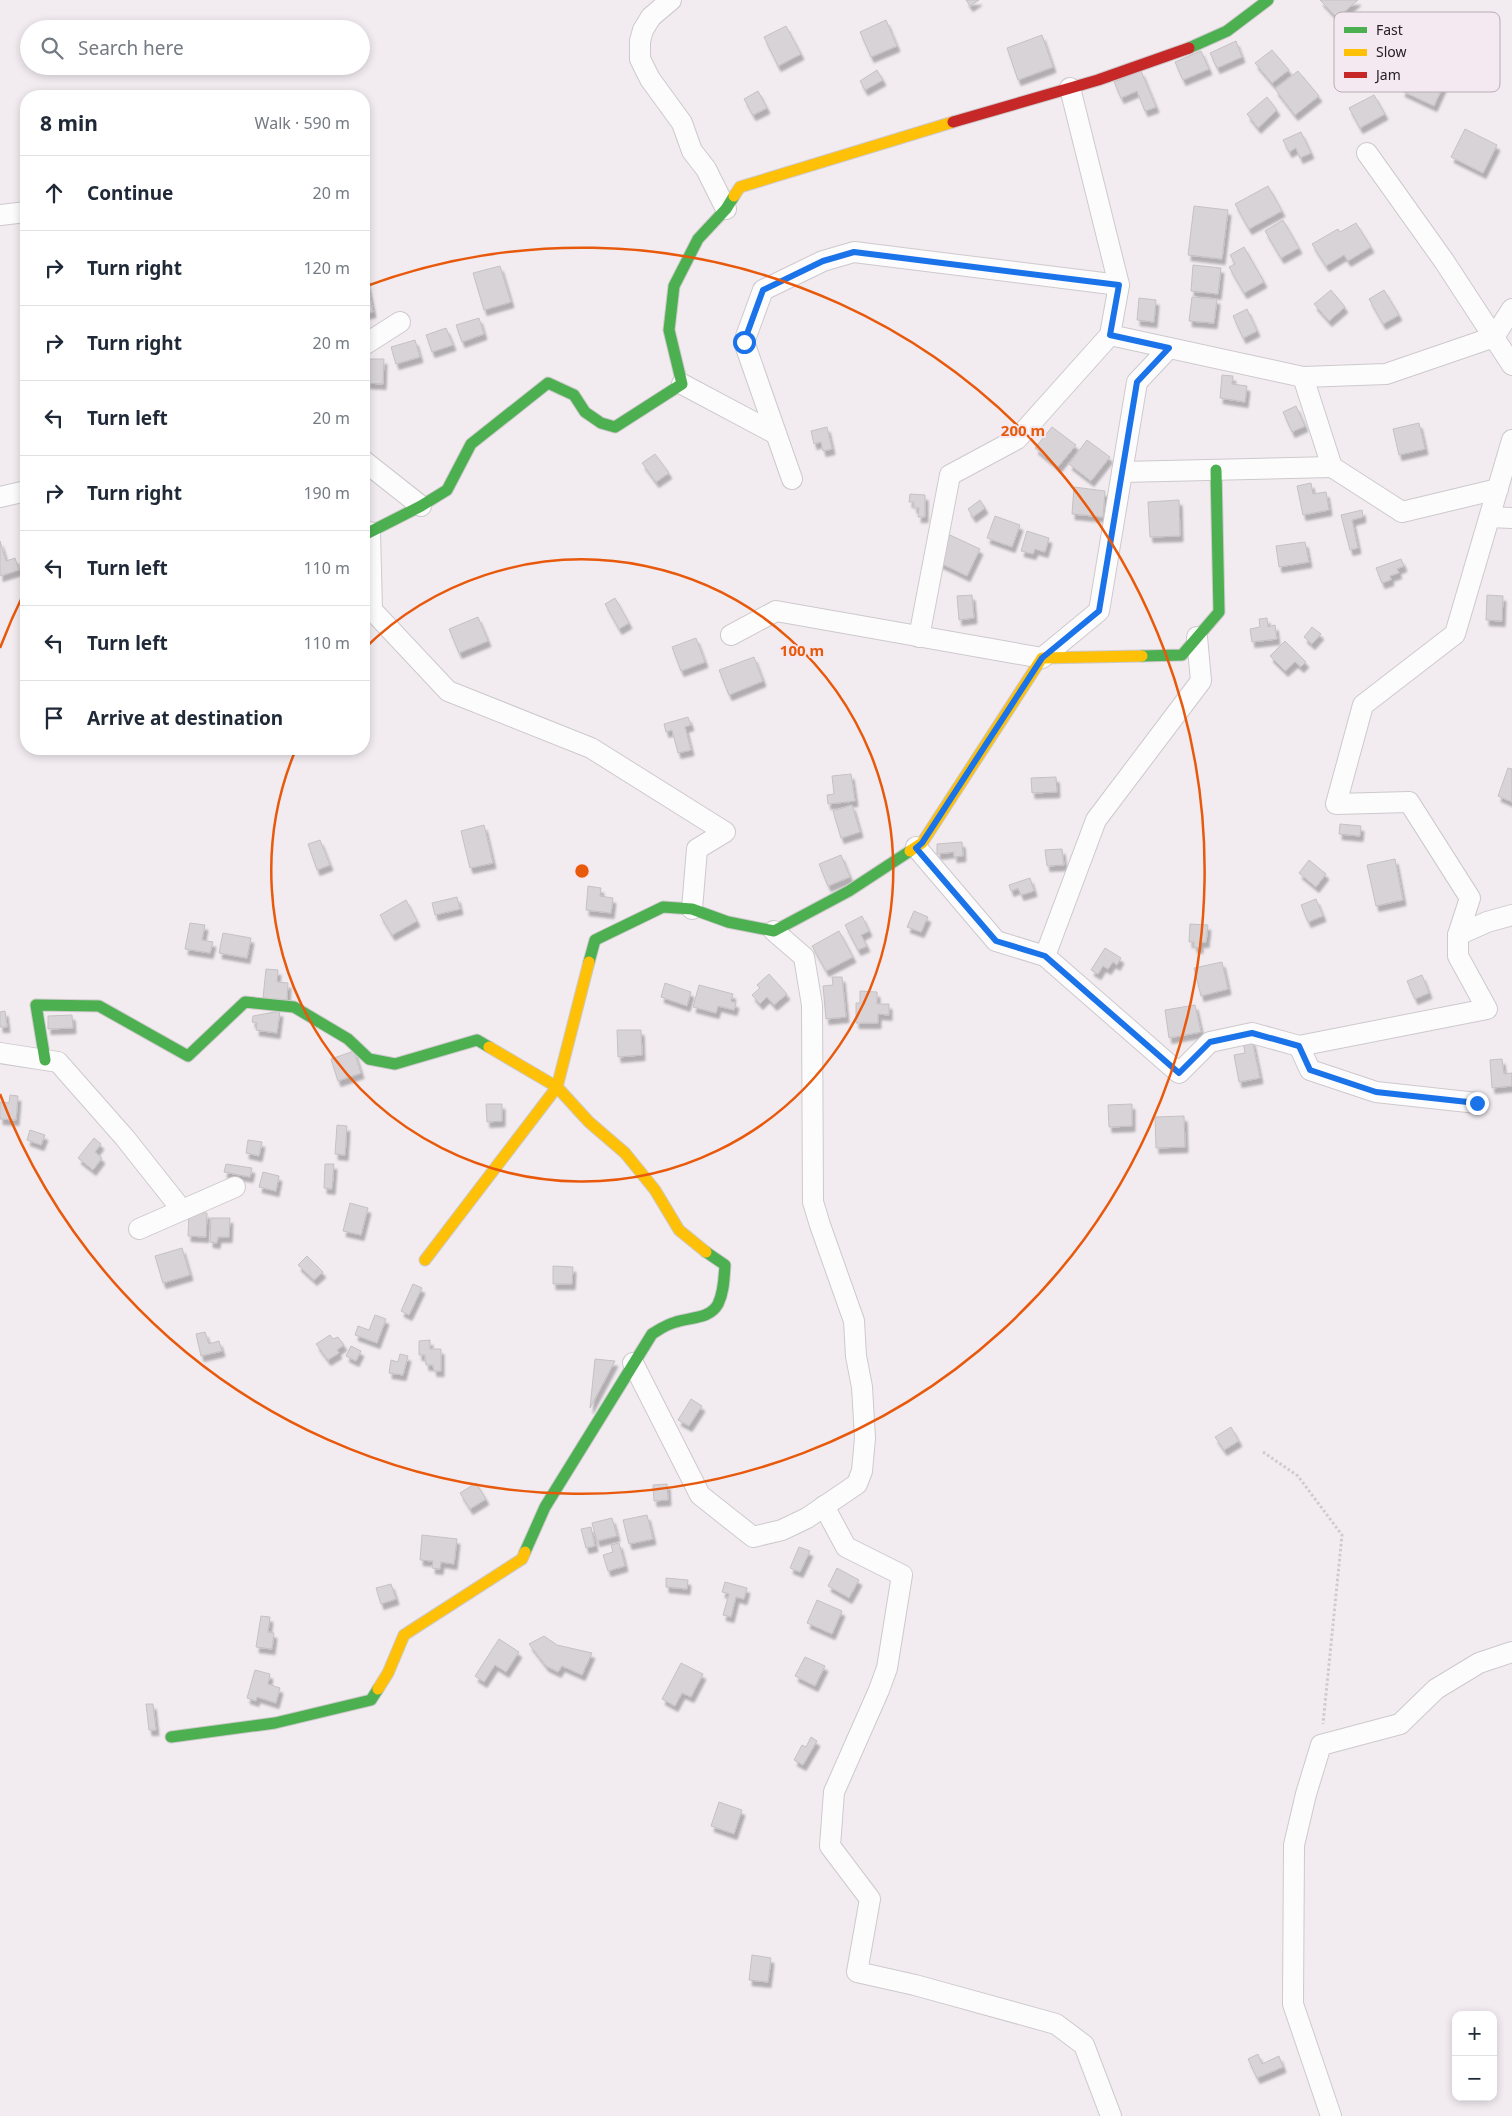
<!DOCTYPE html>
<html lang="en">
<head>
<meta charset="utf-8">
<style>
	:root { --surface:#fff; --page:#f6f6f7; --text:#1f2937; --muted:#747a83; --line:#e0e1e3 }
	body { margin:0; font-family:"Noto Sans",sans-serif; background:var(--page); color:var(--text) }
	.controls { position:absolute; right:15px; bottom:15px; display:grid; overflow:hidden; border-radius:10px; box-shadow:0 2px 8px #0003 }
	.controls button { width:45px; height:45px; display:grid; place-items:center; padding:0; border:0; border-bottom:1px solid var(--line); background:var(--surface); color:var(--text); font:25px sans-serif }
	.stop { position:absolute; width:15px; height:15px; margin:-11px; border:4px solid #1a73e8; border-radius:50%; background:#fff }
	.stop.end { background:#1a73e8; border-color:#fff; box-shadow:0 1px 5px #0008 }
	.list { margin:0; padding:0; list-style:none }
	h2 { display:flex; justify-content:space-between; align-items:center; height:65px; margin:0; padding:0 20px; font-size:21px }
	h2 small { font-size:16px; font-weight:400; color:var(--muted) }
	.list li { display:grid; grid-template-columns:32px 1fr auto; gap:15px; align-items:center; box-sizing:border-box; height:75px; padding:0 20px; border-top:1px solid var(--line) }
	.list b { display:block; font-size:19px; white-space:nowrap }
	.list em { font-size:16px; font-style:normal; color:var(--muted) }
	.icon { flex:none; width:28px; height:28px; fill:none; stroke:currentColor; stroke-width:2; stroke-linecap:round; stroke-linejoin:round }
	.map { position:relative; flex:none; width:1512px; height:2116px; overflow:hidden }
	.search { position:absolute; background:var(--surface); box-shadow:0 2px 8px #0003; left:20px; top:20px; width:350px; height:55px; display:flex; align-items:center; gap:12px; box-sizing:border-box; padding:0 18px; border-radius:28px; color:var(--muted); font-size:19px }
	.panel { position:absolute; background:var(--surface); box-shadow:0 2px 8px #0003; left:20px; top:90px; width:350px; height:665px; border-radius:20px }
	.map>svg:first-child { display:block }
	.building { fill:#d8d3d6; stroke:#c5c1c3; filter:url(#shadow) }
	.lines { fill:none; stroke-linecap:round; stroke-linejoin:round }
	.street-casing { stroke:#cdc9cc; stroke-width:22 }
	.fast-casing { stroke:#cdc9cc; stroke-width:13 }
	.slow-casing { stroke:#cdc9cc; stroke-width:13 }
	.jam-casing { stroke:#cdc9cc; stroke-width:13 }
	.path { stroke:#cdcbcd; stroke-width:3; stroke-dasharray:2.5 2.5; stroke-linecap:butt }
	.street { stroke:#fdfcfd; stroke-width:20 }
	.fast { stroke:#4caf50; stroke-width:11 }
	.slow { stroke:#ffc107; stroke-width:11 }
	.jam { stroke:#c62828; stroke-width:11 }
	.route { stroke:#1a73e8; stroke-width:6 }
	.ring { fill:none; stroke:#e8590c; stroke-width:2.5 }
	.key { fill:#f5e9f1; stroke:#b6adb3; stroke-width:1 }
	.key-label { font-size:14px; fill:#242023 }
	.centre { fill:#e8590c; stroke:#f5e9f1; stroke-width:2.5 }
	.ring-label { font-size:15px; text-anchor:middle; font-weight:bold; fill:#e8590c; stroke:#f5e9f1; stroke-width:4; stroke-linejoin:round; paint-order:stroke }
</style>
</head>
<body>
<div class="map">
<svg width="1512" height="2116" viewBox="0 0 1512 2116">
	<defs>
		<filter id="shadow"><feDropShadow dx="3" dy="5.5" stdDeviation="1" flood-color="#0004"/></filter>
	</defs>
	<rect width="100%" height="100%" fill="#f2ecf0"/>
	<g class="building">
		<path d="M966 0H979L970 6Z"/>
		<path d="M1320 0H1358L1337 18Z"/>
		<path d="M1361 12 1374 34 1356 44 1344 22Z"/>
		<path d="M886 20 897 46 871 57 860 32Z"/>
		<path d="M786 26 801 54 778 66 764 37Z"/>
		<path d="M1042 35 1053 67 1018 80 1007 48Z"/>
		<path d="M1236 41 1242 57 1217 68 1210 53Z"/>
		<path d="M1272 50 1289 70 1272 83 1255 63Z"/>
		<path d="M1201 51 1209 69 1183 80 1175 62Z"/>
		<path d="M1416 59 1449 73 1434 106 1402 91Z"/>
		<path d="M877 70 883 80 865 90 860 81Z"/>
		<path d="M1141 71 1156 107 1145 111 1137 91 1121 98 1114 82Z"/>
		<path d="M1298 71 1319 96 1295 115 1275 89Z"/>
		<path d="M758 91 767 108 753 115 744 99Z"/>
		<path d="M1374 95 1385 114 1360 128 1349 108Z"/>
		<path d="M1267 97 1277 110 1258 128 1247 114Z"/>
		<path d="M1465 129 1497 145 1483 173 1451 157Z"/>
		<path d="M1301 132 1311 153 1300 158 1296 148 1289 152 1283 140Z"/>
		<path d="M1268 186 1282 211 1249 229 1235 204Z"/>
		<path d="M1194 206 1228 210 1222 259 1188 255Z"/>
		<path d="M1283 220 1299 248 1281 258 1265 231Z"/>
		<path d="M1356 223 1371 247 1348 261 1344 255 1326 266 1312 244 1338 229 1340 232Z"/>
		<path d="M1244 247 1264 282 1244 293 1229 267 1235 264 1230 255Z"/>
		<path d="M1193 265 1221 268 1218 294 1191 291Z"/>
		<path d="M500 266 511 302 484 310 473 273Z"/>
		<path d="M365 273 373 312 364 314V274Z"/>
		<path d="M1331 290 1345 307 1329 321 1314 304Z"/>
		<path d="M1384 290 1399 315 1383 324 1369 299Z"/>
		<path d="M1192 297 1217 299 1214 323 1189 321Z"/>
		<path d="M1139 298 1156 300 1154 322 1137 320Z"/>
		<path d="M1247 309 1257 331 1243 338 1233 316Z"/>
		<path d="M479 318 484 334 462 342 456 325Z"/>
		<path d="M446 328 453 345 432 352 426 335Z"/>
		<path d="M415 340 420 357 396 364 391 347Z"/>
		<path d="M368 359H384L383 384 367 383Z"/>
		<path d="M1222 375 1233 376 1232 384 1247 386 1245 402 1220 398Z"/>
		<path d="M1296 406 1305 426 1292 432 1283 412Z"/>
		<path d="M1419 423 1425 449 1399 455 1393 429Z"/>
		<path d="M827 427 832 449 823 451 821 442 814 444 811 431Z"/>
		<path d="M1052 427 1076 445 1058 467 1035 448Z"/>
		<path d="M1087 440 1110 457 1091 481 1069 464Z"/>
		<path d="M655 454 669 473 656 482 642 463Z"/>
		<path d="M1311 483 1313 494 1326 492 1329 510 1303 515 1297 486Z"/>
		<path d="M1074 487 1105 491 1103 517 1072 514Z"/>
		<path d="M910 494 925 495V517H918L919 508H914V502H909Z"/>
		<path d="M980 500 985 508 973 517 968 509Z"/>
		<path d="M1179 500 1180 536 1150 537 1148 502Z"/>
		<path d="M1362 510 1363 517 1352 520 1358 548 1350 550 1341 515Z"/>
		<path d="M995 516 1020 525 1012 547 987 538Z"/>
		<path d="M1027 531 1049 538 1045 552 1035 549 1033 554 1021 551Z"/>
		<path d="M950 535 980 549 967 576 938 562Z"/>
		<path d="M0 541 6 561 15 558 19 570 0 576Z"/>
		<path d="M1305 542 1309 562 1279 567 1276 546Z"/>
		<path d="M1401 559 1404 566 1397 569 1399 573 1390 576 1391 580 1382 583 1376 568Z"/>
		<path d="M972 595 974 618 959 620 957 596Z"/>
		<path d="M1487 595 1503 596 1502 621 1486 620Z"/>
		<path d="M615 598 629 623 619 629 605 604Z"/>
		<path d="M478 617 488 641 459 653 449 629Z"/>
		<path d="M1267 618 1268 627 1275 625 1277 639 1252 642 1250 629 1260 627 1259 619Z"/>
		<path d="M1312 627 1321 634 1312 644 1304 637Z"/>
		<path d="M696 638 705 662 681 671 672 647Z"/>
		<path d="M1285 641 1306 662 1301 667 1295 662 1285 671 1270 656Z"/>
		<path d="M754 657 763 681 729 695 719 670Z"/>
		<path d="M688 717 691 725 685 727 691 750 678 753 672 730 666 732 664 724Z"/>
		<path d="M1508 768 1512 769V802L1498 796Z"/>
		<path d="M851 774 855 801 828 804 827 795 834 794 832 776Z"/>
		<path d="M1056 777 1057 792 1032 793 1031 778Z"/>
		<path d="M852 805 860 832 841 838 833 811Z"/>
		<path d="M1340 824 1361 826 1360 836 1339 834Z"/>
		<path d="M484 825 493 863 470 868 461 831Z"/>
		<path d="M320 840 330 865 317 870 308 844Z"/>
		<path d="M962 842 963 856 954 857V852L937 854V844Z"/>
		<path d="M1062 849 1064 865 1047 866 1045 850Z"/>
		<path d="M841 855 850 877 828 886 819 864Z"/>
		<path d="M1395 859 1403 900 1376 906 1367 865Z"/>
		<path d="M1309 860 1326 874 1316 887 1299 873Z"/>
		<path d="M1030 878 1034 891 1021 895 1018 888 1011 891 1009 885Z"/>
		<path d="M588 886 601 888 600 896 613 898 611 913 586 910Z"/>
		<path d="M457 897 460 909 435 915 432 903Z"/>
		<path d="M1316 899 1323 916 1308 922 1301 905Z"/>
		<path d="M406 900 417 921 392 935 380 915Z"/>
		<path d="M914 911 928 917 921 932 907 927Z"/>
		<path d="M862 916 869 931 861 935 867 946 858 950 845 925Z"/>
		<path d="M190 923 205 925 202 940 213 942 210 953 185 949Z"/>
		<path d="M1190 924 1208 925 1206 942H1200V948L1194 947V942H1189Z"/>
		<path d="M839 931 853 957 826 971 812 946Z"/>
		<path d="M223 933 251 938 247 958 219 953Z"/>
		<path d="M1105 948 1121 958 1117 965 1113 962 1108 969 1103 966 1098 974 1091 970Z"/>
		<path d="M1222 962 1228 989 1201 996 1194 968Z"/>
		<path d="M266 969 278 970 277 982 288 983 287 1000 263 998Z"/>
		<path d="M769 974 787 994 774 1005 767 997 760 1004 752 995 760 988 757 985Z"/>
		<path d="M1422 975 1429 993 1415 999 1407 981Z"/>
		<path d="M832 977H842L846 1017 826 1019 823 986 833 985Z"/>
		<path d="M665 983 691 992 687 1006 661 997Z"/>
		<path d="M699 985 733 994 731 1001 736 1003 734 1010 718 1006 716 1013 693 1007Z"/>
		<path d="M860 991 877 992V1004H889V1015L878 1014V1023H856V1003H860Z"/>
		<path d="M1195 1005 1201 1032 1169 1038 1165 1010Z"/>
		<path d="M5 1011 7 1027H0V1012Z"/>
		<path d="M280 1011 277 1033 256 1030 257 1023 252 1022 253 1016Z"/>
		<path d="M72 1015 73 1028 48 1029V1016Z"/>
		<path d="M617 1030H641L642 1055 618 1057Z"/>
		<path d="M1252 1040 1260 1078 1239 1082 1234 1055 1245 1053 1243 1042Z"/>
		<path d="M354 1051 361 1073 338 1081 331 1059Z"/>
		<path d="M1502 1059 1504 1074 1512 1073V1086L1492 1088 1490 1060Z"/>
		<path d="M10 1095 18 1096 16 1120 0 1119V1102L9 1103Z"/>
		<path d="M486 1104H502V1121L487 1122Z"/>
		<path d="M1132 1104V1126L1109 1127 1108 1105Z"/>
		<path d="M1184 1116 1185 1147 1156 1148 1155 1117Z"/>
		<path d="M337 1125 347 1126 345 1155 335 1154Z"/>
		<path d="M30 1130 45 1135 41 1145 27 1140Z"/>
		<path d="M94 1138 101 1144 95 1152 102 1158 93 1170 78 1158Z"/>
		<path d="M248 1140 262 1142 259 1156 246 1153Z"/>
		<path d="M226 1164 252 1168 250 1177 224 1172Z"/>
		<path d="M325 1164H334L332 1189 324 1188Z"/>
		<path d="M263 1172 279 1176 276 1191 259 1187Z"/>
		<path d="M350 1203 368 1208 361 1235 343 1231Z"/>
		<path d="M189 1212 207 1213 206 1237 188 1236Z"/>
		<path d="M211 1218H230L229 1237H218L217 1243 210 1242Z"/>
		<path d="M182 1248 190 1275 163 1283 155 1256Z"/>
		<path d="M307 1256 323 1272 314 1280 298 1265Z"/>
		<path d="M553 1266 573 1267 572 1284H553Z"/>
		<path d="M413 1284 422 1288 409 1315 401 1311Z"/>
		<path d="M375 1315 386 1319 377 1343 355 1335 358 1326 369 1330Z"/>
		<path d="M205 1332 209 1344 219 1341 222 1351 201 1356 196 1334Z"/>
		<path d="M330 1335 333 1339 338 1337 344 1345 337 1350 339 1353 328 1360 316 1344Z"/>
		<path d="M430 1340V1349H441V1371H434L433 1365H426L425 1355H419V1341Z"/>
		<path d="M351 1346 361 1351 356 1361 346 1356Z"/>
		<path d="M400 1354 408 1356 403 1375 389 1373 391 1360 398 1362Z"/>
		<path d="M595 1359 615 1361 590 1408Z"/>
		<path d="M691 1399 702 1406 689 1426 678 1420Z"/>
		<path d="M1231 1427 1239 1441 1224 1450 1215 1437Z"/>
		<path d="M476 1483 486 1499 470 1509 460 1493Z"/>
		<path d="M667 1484 668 1500 654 1501 653 1485Z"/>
		<path d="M647 1515 653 1539 629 1544 623 1520Z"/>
		<path d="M612 1518 617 1536 597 1541 592 1523Z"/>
		<path d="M591 1527 595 1546 586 1548 581 1529Z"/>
		<path d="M422 1535 457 1539 454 1564 441 1562 440 1569 432 1568 433 1561 420 1560Z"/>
		<path d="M619 1543 625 1566 608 1571 603 1555 613 1552 611 1545Z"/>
		<path d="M799 1547 810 1551 800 1572 790 1568Z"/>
		<path d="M837 1568 859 1580 849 1598 828 1586Z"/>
		<path d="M666 1578 688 1580 687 1589 666 1587Z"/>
		<path d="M725 1582 747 1588 744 1599 736 1597 731 1617 723 1615 729 1594 722 1592Z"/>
		<path d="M391 1584 396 1599 381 1604 376 1588Z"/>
		<path d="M817 1600 842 1611 832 1634 807 1623Z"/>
		<path d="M261 1616 270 1617 268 1632 274 1633 272 1649 256 1647Z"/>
		<path d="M544 1636 557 1645 592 1653 582 1675 562 1666 558 1672 546 1666 529 1644Z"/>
		<path d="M499 1639 519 1652 506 1672 495 1665 484 1682 475 1676Z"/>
		<path d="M805 1657 825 1666 815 1686 795 1676Z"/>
		<path d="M681 1663 703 1674 691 1697 682 1693 675 1706 662 1699Z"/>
		<path d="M255 1670 270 1674 268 1684 280 1688 276 1703 257 1697 256 1701 247 1698Z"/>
		<path d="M146 1704H153L156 1730H149Z"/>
		<path d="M811 1737 817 1741 803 1765 794 1760 802 1745 806 1747Z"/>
		<path d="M719 1802 742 1810 734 1834 711 1826Z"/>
		<path d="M752 1955 771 1958 768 1982 749 1980Z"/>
		<path d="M1258 2054 1262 2064 1279 2056 1283 2067 1257 2078 1248 2059Z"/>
	</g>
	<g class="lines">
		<g class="street-casing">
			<g id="street">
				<path d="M671 0 651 17 643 30 640 41V59L650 79 682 123 692 151 706 169 726 209"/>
				<path d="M1367 153 1444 261 1512 365"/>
				<path d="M0 215 26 212"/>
				<path d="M1110 335 1303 377 1386 374 1494 337 1512 309"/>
				<path d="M364 345 400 322"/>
				<path d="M1303 377 1332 467 1402 512 1498 489"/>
				<path d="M682 384 776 434"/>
				<path d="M364 461 421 506"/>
				<path d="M1122 472 1332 467"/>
				<path d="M792 479 744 342 763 290 823 261 854 252 1119 285"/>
				<path d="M0 497 26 491"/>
				<path d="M1490 517 1512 518"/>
				<path d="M370 532 372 610 448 691 591 748 725 832 697 849 692 909"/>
				<path d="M731 635 776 611 1042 658 1099 611 1137 382 1169 348"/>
				<path d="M919 637 950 475 1017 439 1110 335 1119 285 1070 88"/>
				<path d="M916 847 996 941 1045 956 1179 1073 1210 1042 1252 1033 1299 1046"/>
				<path d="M1458 935 1487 922 1512 915"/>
				<path d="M1045 956 1096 820 1201 681 1197 637"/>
				<path d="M0 1053 58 1062 125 1138 182 1210"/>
				<path d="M1477 1103 1376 1092 1310 1070 1299 1046 1487 1009 1458 956V935L1470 898 1409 802 1336 804 1363 705 1455 634 1512 440"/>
				<path d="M139 1229 235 1187"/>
				<path d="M633 1363 700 1495 753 1537 782 1530 807 1518 857 1484 862 1471 865 1438 862 1387 856 1356 854 1321 820 1225 813 1202 812 1005 804 957 774 931"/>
				<path d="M824 1506 846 1547 902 1575 887 1668 879 1690 834 1792 830 1846 870 1899 857 1972 915 1985 1056 2024 1084 2045 1111 2116"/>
				<path d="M1331 2116 1293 2004 1294 1845 1306 1794 1321 1745 1400 1724 1436 1689 1479 1663 1512 1652"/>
			</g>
		</g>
		<g class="fast-casing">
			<g id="fast">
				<path d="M1189 48 1227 31 1268 0"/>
				<path d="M364 535 421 506 447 490 471 444 548 383 574 395 585 412 601 423 615 427 682 384 669 330 674 286 698 239 726 209 734 196"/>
				<path d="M1142 656 1182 655 1219 612 1216 470"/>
				<path d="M589 962 595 940 663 907 692 909 728 922 774 931 849 891 910 851"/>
				<path d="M45 1060 36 1005 99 1006 188 1056 245 1002 294 1007 348 1039 369 1059 395 1064 477 1040 489 1047"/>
				<path d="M525 1552 545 1507 652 1334C660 1329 667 1324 676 1322 691 1317 710 1319 718 1304 724 1292 724 1278 725 1265L706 1252"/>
				<path d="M171 1737 275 1723 371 1700 378 1689"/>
			</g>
		</g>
		<g class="slow-casing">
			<g id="slow">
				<path d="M734 196 740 187 953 122"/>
				<path d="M910 851 922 843 1042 658 1142 656"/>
				<path d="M489 1047 557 1087 589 1122 625 1153 655 1190 679 1230 706 1252"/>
				<path d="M425 1260 557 1087 589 962"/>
				<path d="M378 1689 388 1673 404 1635 522 1559 525 1552"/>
			</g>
		</g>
		<g class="jam-casing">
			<path id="jam" d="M953 122 1098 80 1189 48"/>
		</g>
		<path class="path" d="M1263 1452 1298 1476 1342 1535 1323 1724"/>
		<use href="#street" class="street"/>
		<use href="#fast" class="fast"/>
		<use href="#slow" class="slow"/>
		<use href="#jam" class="jam"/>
	</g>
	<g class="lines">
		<path class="route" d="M744 342 763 290 823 261 854 252 1119 285 1110 335 1169 348 1137 382 1099 611 1042 658 922 843 916 848 996 941 1045 956 1179 1073 1210 1042 1252 1033 1299 1046 1310 1070 1376 1092 1477 1103"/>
	</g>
	<g class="ring">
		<path d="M364 649A311 311 0 1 1 296 749"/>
		<path d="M0 648A623 623 0 0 1 24 593M364 287A623 623 0 1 1 0 1094"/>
	</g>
	<rect x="1334" y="12" width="166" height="80" rx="8" class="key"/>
	<rect x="1344" y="27" width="23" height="6" fill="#4caf50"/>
	<rect x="1344" y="49" width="23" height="7" fill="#ffc107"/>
	<rect x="1344" y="72" width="23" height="6" fill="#c62828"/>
	<g class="key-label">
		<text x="1376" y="35">Fast</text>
		<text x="1376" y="57">Slow</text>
		<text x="1376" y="80">Jam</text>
	</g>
	<circle cx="582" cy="871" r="8" class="centre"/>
	<g class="ring-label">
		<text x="1023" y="436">200 m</text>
		<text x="802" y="656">100 m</text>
	</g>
</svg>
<div class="controls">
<button>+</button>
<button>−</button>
</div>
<div class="stop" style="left:744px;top:342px"></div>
<div class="stop end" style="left:1477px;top:1103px"></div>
<div class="search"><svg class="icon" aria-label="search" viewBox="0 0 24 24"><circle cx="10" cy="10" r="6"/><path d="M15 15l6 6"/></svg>Search here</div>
<section class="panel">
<h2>8 min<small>Walk · 590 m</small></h2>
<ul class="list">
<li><svg class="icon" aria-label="ahead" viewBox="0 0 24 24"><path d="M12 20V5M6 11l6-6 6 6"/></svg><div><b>Continue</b></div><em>20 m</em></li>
<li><svg class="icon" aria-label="right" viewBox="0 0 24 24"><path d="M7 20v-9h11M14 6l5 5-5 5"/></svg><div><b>Turn right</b></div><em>120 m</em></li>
<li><svg class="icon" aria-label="right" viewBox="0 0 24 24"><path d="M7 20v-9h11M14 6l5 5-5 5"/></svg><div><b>Turn right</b></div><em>20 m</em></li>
<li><svg class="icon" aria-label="left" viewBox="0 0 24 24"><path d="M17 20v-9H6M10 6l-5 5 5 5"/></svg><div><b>Turn left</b></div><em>20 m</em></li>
<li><svg class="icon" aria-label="right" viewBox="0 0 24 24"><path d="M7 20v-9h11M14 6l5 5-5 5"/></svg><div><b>Turn right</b></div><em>190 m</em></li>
<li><svg class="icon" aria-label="left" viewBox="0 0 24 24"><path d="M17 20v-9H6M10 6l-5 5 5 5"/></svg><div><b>Turn left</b></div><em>110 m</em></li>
<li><svg class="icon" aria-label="left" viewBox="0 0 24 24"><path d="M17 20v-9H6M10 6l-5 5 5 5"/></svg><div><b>Turn left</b></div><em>110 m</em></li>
<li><svg class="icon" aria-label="arrive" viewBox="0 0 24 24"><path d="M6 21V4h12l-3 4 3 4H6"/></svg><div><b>Arrive at destination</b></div></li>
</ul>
</section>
</div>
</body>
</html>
